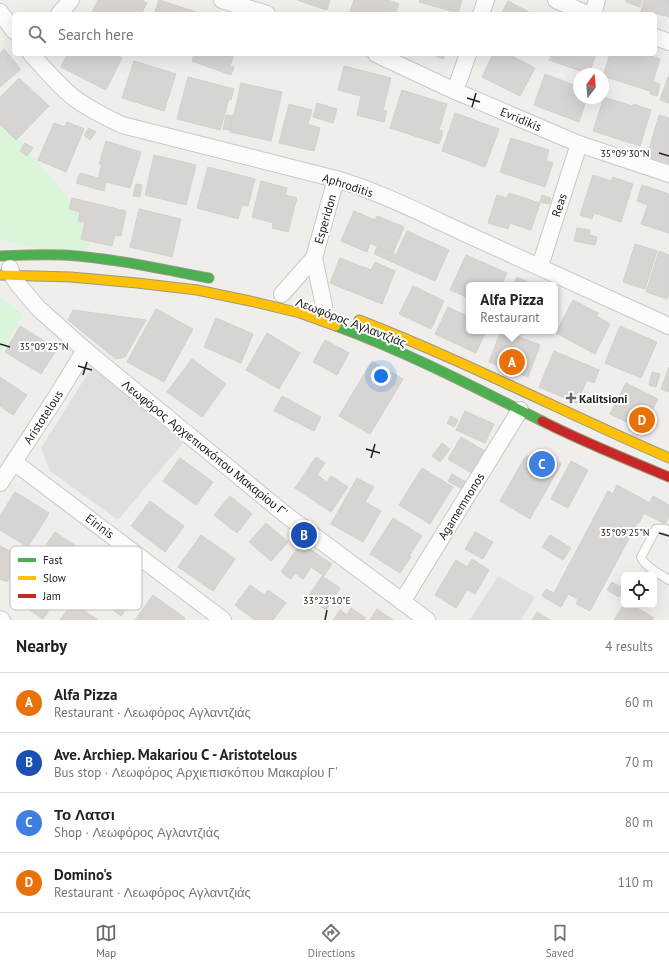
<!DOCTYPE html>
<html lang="en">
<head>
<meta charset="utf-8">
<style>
	:root { --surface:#fff; --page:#f2f2f2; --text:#222; --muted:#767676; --line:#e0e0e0; --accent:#6a6968 }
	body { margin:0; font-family:"PT Sans",sans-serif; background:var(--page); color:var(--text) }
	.controls { position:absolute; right:12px; bottom:12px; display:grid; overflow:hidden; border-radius:6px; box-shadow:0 4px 16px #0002 }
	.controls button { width:36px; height:36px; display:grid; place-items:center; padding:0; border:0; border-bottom:1px solid var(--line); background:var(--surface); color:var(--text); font:20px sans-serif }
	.compass { position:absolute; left:573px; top:68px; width:36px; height:36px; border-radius:50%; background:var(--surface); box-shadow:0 4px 16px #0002; rotate:16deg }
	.you { position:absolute; left:381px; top:376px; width:14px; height:14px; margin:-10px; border:3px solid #fff; border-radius:50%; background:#1a73e8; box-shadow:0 0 0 6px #1a73e833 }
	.badge { display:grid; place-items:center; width:26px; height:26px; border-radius:50%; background:var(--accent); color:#fff; font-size:13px; font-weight:700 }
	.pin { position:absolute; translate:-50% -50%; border:2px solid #fff; box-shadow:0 1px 4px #0006 }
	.popup { position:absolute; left:466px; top:282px; width:92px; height:52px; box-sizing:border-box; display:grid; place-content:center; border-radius:6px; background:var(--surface); filter:drop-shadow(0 1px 3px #0005); font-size:13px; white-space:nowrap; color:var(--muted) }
	.popup b { font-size:15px; color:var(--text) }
	.popup::after { content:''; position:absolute; left:50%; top:100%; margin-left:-8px; border:8px solid transparent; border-top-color:var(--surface) }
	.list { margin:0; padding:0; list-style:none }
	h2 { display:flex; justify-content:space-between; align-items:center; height:52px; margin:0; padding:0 16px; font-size:17px }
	h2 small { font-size:13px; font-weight:400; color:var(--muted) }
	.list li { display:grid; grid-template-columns:26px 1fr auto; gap:12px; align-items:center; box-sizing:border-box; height:60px; padding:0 16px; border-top:1px solid var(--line) }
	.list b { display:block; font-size:15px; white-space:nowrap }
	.list p { margin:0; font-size:13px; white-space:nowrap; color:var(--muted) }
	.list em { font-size:13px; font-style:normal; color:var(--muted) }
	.icon { flex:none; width:22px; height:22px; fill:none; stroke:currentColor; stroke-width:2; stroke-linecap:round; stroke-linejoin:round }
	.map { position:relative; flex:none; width:669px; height:620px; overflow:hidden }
	.search { position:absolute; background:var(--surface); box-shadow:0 4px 16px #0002; left:12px; right:12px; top:12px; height:44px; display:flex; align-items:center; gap:10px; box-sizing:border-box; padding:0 14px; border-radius:6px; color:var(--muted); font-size:15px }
	.sheet { height:292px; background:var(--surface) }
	nav { display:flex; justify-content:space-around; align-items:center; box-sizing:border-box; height:56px; border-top:1px solid var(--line); background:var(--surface); font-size:11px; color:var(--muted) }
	nav a { display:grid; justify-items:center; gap:2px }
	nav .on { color:var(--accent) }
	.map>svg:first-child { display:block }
	.park { fill:#daf5da }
	.parking { fill:#e0dfde }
	.building { fill:#d7d4d2; stroke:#d3d0cc }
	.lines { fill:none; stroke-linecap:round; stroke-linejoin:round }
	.lane-casing { stroke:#c9c8c7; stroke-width:10 }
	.street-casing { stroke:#c9c8c7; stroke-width:18 }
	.fast-casing { stroke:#999a82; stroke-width:11 }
	.slow-casing { stroke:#999a82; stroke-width:11 }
	.jam-casing { stroke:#999a82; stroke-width:11 }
	.lane { stroke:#fdfcfc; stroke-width:8 }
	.street { stroke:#fdfcfc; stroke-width:16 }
	.fast { stroke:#4caf50; stroke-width:9 }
	.slow { stroke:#ffc107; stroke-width:9 }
	.jam { stroke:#c62828; stroke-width:9 }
	.ticks { fill:none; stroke:#222; stroke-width:1.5 }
	.poi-dot { fill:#6a6968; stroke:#fff; stroke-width:1.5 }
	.labels { text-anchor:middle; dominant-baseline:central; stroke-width:4; stroke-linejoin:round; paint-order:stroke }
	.street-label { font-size:12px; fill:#222; stroke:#fff }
	.poi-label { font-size:12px; font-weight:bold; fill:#222; stroke:#fff; text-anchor:start }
	.key { fill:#fff; stroke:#bdbdbd; stroke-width:1 }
	.key-label { font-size:11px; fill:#222 }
	.ticks-label { font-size:10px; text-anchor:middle; fill:#222; stroke:#fff; stroke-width:4; stroke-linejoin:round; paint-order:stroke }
</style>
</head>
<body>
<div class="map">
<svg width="669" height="620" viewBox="0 0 669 620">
	<rect width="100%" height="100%" fill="#f0eeeb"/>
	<g class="park">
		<path d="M0 117 96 230 82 262 0 239Z"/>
		<path d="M0 298 23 314 0 355Z"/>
	</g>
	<g class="parking">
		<path d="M92 367 183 443 118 520 50 471 41 448Z"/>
		<path d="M498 576 535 597 521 620H470Z"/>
	</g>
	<g class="building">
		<path d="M98 0H142L147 3 141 14H88L89 12 91 14Z"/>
		<path d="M159 0 196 12 195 14H154Z"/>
		<path d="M297 0H330L327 10Z"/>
		<path d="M354 0H388L399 4 395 14H349Z"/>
		<path d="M420 0H462L458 13 419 2Z"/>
		<path d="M626 0H642L640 7 626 2Z"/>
		<path d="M644 0H669L664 16 656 13 655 15V14H640Z"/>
		<path d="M669 0V17L664 15Z"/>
		<path d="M508 1 531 13V14H501Z"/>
		<path d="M4 49 21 69 0 87V53Z"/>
		<path d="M67 54H115L122 58 106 90 61 67Z"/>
		<path d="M194 54H234L230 66 234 67 231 75 192 61Z"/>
		<path d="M431 54H445L443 59Z"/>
		<path d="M493 54H508L535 68 520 96 482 77Z"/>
		<path d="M552 54H596L589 74 549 60Z"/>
		<path d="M610 54H646L660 59 650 91 603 76Z"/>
		<path d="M134 61 176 74 164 111 122 98Z"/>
		<path d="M344 66 391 78 383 110 387 111 384 122 357 115 361 96 338 90Z"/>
		<path d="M545 74 579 87V98H587L579 122 534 105Z"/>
		<path d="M188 77 234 89 231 100 229 99 220 130 177 119Z"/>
		<path d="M668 77H669V103L660 100Z"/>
		<path d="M19 78 49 106 16 140 0 124V97Z"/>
		<path d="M654 82 660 84 657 96 650 94Z"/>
		<path d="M241 83 282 92 271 141 230 132Z"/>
		<path d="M402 90 447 104 439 130 443 131 439 144 390 128Z"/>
		<path d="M604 97 633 106 634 104 651 110 640 146 593 131Z"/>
		<path d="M317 103 337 109 333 123 313 117Z"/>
		<path d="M289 104 312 110 308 124 320 128 314 151 279 143Z"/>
		<path d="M455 113 499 129 485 167 442 151Z"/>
		<path d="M226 115 233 116 230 130 223 129Z"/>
		<path d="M659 115 669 118V163L647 157Z"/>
		<path d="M67 122 84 129 66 172 38 160 54 123 65 127Z"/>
		<path d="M89 128 96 132 90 140 84 135Z"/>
		<path d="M511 138 549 150 546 161 553 163 545 187 500 172Z"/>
		<path d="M106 141 141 152 130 188 106 182 104 191 76 183 80 173 98 178 102 164H99Z"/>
		<path d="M25 143 33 148 27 156 20 151Z"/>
		<path d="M154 155 196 165 186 205 145 195Z"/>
		<path d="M208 167 255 179 248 206 242 205 238 219 197 208Z"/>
		<path d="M593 175 611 181 613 177 633 184 621 222 594 213 592 219 580 215Z"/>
		<path d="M261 181 287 188 285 195 297 198 288 232 272 228 273 223 252 217Z"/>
		<path d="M136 184 142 185 140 197 133 196Z"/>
		<path d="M642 185 669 194V233L641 224 648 205 637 201Z"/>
		<path d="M509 193 540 203 531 230 510 223 508 229 488 223 497 195 507 198Z"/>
		<path d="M542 195 551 198 549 204 540 202Z"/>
		<path d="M72 198 126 211 121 236 115 235 112 246 81 239 85 222 78 221 80 212 69 209Z"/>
		<path d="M139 209 181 219 172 257 130 247Z"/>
		<path d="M354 211 375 220 377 216 404 227 393 253 370 243 367 252 341 241Z"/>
		<path d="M577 228 590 230 589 235 597 237 595 245 574 241Z"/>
		<path d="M407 231 449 250 435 281 374 254 377 247 396 255Z"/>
		<path d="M635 244 657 251 645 289 623 282Z"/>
		<path d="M659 251 669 255V294L667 299 646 292Z"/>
		<path d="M466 255 507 273 501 285H469V298L450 290Z"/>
		<path d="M340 258 371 270 375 262 395 271 382 304 330 283Z"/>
		<path d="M517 277 534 285H513Z"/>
		<path d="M413 286 444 301 431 329 399 314Z"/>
		<path d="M573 300 598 313 597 316 610 324 595 354 556 333Z"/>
		<path d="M448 307 469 317V331H486L476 353 435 334Z"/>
		<path d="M156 309 193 329 164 382 127 362Z"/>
		<path d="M73 310 146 320 125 357 116 359 68 320Z"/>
		<path d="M216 318 253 334 241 363 204 347Z"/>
		<path d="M20 326 57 349 41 374 5 352Z"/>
		<path d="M620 326 657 342 641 378 605 363Z"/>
		<path d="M501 331H504L540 345 528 377 489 362Z"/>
		<path d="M267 333 300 353 279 389 246 370Z"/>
		<path d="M325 340 349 353 337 375 313 362Z"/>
		<path d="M554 351 599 370 594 383 587 380 577 403 539 387Z"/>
		<path d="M192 359 226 384 202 417 167 392Z"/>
		<path d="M372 361 403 379 370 434 339 416Z"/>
		<path d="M669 367V392L661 389Z"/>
		<path d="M652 372 660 374 656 387 649 385Z"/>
		<path d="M0 377 27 395 13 415 0 406Z"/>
		<path d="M626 383 644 392 629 423 610 414Z"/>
		<path d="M644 392 658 399 642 430 629 423Z"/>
		<path d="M282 396 321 417 314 431 274 411Z"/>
		<path d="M465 411 494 424 485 443 456 430Z"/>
		<path d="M451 416 458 420 454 427 447 423Z"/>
		<path d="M461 437 488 453 475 475 448 459Z"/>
		<path d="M442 443 450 449 440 462 432 456Z"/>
		<path d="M541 452 561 464 530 519 500 501 525 457Z"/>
		<path d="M316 457 325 463 317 475 327 482 331 476 348 487 331 512 295 488Z"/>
		<path d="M180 458 213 482 196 505 163 481Z"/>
		<path d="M571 461 588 470 568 508 551 499Z"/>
		<path d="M422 468 453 487 430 524 399 505Z"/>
		<path d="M452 474 468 483 464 490 448 481Z"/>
		<path d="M357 478 374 487 365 502 381 511 363 542 331 524Z"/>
		<path d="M617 485 650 503 653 496 669 505V517L665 524 644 513 639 523 638 522 590 611 576 604 578 599 568 594 561 607 542 596 546 589 554 593 608 491 613 494Z"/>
		<path d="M15 492 49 513 28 547 0 530V516Z"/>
		<path d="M230 496 252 514 237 533 214 515Z"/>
		<path d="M150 501 184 526 165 552 131 526Z"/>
		<path d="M393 518 422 536 409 556 411 557 400 573 370 554Z"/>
		<path d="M266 523 288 542 271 561 249 542Z"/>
		<path d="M55 532 88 554 43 619 10 597Z"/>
		<path d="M475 532 493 542 483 559 465 549Z"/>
		<path d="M201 535 235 559 213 591 178 567Z"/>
		<path d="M550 535 571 548 563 560 542 547Z"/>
		<path d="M301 543 332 564 324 576 311 567 303 579 295 573 291 579 281 572Z"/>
		<path d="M0 546 20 556 7 582 0 579Z"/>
		<path d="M472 559 489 570 475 594 467 590 456 608 435 595 456 560 467 567Z"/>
		<path d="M106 562 141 587 121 616 86 589Z"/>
		<path d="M322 576 340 588 326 610 308 597Z"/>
		<path d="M612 582 624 589 619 597 607 590Z"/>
		<path d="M250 585 264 595 268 590 286 603 273 620H255L235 605Z"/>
		<path d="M153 595 185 618 184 620H135Z"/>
		<path d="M73 603 90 615 86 620H60Z"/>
		<path d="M624 604 632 605 654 618 652 620H614Z"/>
		<path d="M351 608 366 618 364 620H333L340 610 347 615Z"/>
		<path d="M377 609 393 620H370Z"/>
		<path d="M537 612 550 620H532Z"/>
		<path d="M91 615 98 620H87Z"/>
	</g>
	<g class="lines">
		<g class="lane-casing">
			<path id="lane" d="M669 530C665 528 661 528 656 529L641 557C645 567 660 574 669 580"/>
		</g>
		<g class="street-casing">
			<g id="street">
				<path d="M222 0 267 14"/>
				<path d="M556 0 587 14"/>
				<path d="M0 12 14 31"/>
				<path d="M59 14 71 0"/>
				<path d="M481 14 486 0"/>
				<path d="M593 14 597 0"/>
				<path d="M655 37 669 42"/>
				<path d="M31 54C44 68 58 85 73 97 88 109 106 117 122 125L336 179C380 192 421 213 462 232 531 263 600 294 669 326"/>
				<path d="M376 54 455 91 579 144 669 174"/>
				<path d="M455 91 468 54"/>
				<path d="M540 266 579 144"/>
				<path d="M10 268 12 275 17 283 38 308 85 350 286 515 427 620"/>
				<path d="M282 294 314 258"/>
				<path d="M324 306 314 258 336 179"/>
				<path d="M14 462 223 620"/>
				<path d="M0 483 55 399 85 350"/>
				<path d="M402 602 520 410"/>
				<path d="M0 619 2 620"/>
			</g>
		</g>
		<g class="fast-casing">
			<g id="fast">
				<path d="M0 256C21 255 43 254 64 255 113 258 161 269 209 278"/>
				<path d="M336 326C407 352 474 387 542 421"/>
			</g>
		</g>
		<g class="slow-casing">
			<g id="slow">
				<path d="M0 275 71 277 137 283 197 290 250 301 300 313 336 326"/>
				<path d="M359 320C465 361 565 413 669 458"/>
			</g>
		</g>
		<g class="jam-casing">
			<path id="jam" d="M542 421C583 442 626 459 669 477"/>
		</g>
		<use href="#lane" class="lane"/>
		<use href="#street" class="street"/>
		<use href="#fast" class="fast"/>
		<use href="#slow" class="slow"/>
		<use href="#jam" class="jam"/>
	</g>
	<path class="ticks" d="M467 98 480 102M472 107 476 93M659 153 669 156M0 344 10 347M78 366 92 370M83 375 87 362M366 449 380 453M371 458 375 444M659 533 669 536M325 620 327 610"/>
	<path class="poi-dot" d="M569 392h4v4h4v4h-4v4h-4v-4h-4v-4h4z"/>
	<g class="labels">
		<g class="street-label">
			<text transform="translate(521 119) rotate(23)">Evridikis</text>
			<text transform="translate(348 185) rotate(18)">Aphroditis</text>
			<text transform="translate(559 205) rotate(-72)">Reas</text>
			<text transform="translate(325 219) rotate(-74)">Esperidon</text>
			<text transform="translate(351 322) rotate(21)">Λεωφόρος Αγλαντζιάς</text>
			<text transform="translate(43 417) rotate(-57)">Aristotelous</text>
			<text transform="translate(205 448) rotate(39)">Λεωφόρος Αρχιεπισκόπου Μακαρίου Γ'</text>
			<text transform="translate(461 506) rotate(-58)">Agamemnonos</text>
			<text transform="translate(100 526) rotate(37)">Eirinis</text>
		</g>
		<g class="poi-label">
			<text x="579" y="398">Kalitsioni</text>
		</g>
	</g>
	<rect x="10" y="546" width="132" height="64" rx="6" class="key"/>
	<rect x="18" y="558" width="18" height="4" fill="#4caf50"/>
	<rect x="18" y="576" width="18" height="4" fill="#ffc107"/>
	<rect x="18" y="594" width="18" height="4" fill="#c62828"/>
	<g class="key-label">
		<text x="43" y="564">Fast</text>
		<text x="43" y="582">Slow</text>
		<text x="43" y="600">Jam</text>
	</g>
	<g class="ticks-label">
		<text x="625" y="157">35°09'30"N</text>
		<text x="44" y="350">35°09'25"N</text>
		<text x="625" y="536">35°09'25"N</text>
		<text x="327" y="604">33°23'10"E</text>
	</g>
</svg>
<div class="controls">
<button><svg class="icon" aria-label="locate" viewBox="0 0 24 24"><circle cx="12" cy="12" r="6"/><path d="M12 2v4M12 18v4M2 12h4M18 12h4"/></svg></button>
</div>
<svg class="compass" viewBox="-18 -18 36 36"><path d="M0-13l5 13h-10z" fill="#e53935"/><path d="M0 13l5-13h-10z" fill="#767676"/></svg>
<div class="you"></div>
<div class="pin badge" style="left:512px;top:362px;background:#e8710a">A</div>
<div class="popup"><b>Alfa Pizza</b>Restaurant</div>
<div class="pin badge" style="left:304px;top:535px;background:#1a4fb4">B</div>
<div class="pin badge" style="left:542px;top:464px;background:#3f7fe0">C</div>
<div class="pin badge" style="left:642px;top:420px;background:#e8710a">D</div>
<div class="search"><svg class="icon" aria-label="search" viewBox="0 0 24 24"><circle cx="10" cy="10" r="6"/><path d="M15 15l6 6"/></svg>Search here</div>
</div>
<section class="sheet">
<h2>Nearby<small>4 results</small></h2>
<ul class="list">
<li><span class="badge" style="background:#e8710a">A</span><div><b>Alfa Pizza</b><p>Restaurant · Λεωφόρος Αγλαντζιάς</p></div><em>60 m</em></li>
<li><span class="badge" style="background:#1a4fb4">B</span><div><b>Ave. Archiep. Makariou C - Aristotelous</b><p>Bus stop · Λεωφόρος Αρχιεπισκόπου Μακαρίου Γ'</p></div><em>70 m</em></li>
<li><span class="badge" style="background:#3f7fe0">C</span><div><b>Το Λατσι</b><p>Shop · Λεωφόρος Αγλαντζιάς</p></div><em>80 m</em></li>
<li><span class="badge" style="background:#e8710a">D</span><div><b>Domino's</b><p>Restaurant · Λεωφόρος Αγλαντζιάς</p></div><em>110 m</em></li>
</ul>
</section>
<nav>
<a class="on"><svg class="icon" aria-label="map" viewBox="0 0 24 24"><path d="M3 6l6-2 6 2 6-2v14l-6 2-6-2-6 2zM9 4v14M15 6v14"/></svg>Map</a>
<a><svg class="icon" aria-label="directions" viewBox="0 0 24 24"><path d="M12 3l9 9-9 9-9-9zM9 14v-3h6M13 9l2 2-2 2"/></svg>Directions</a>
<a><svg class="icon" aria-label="saved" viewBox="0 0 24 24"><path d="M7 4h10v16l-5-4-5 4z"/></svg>Saved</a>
</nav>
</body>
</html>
